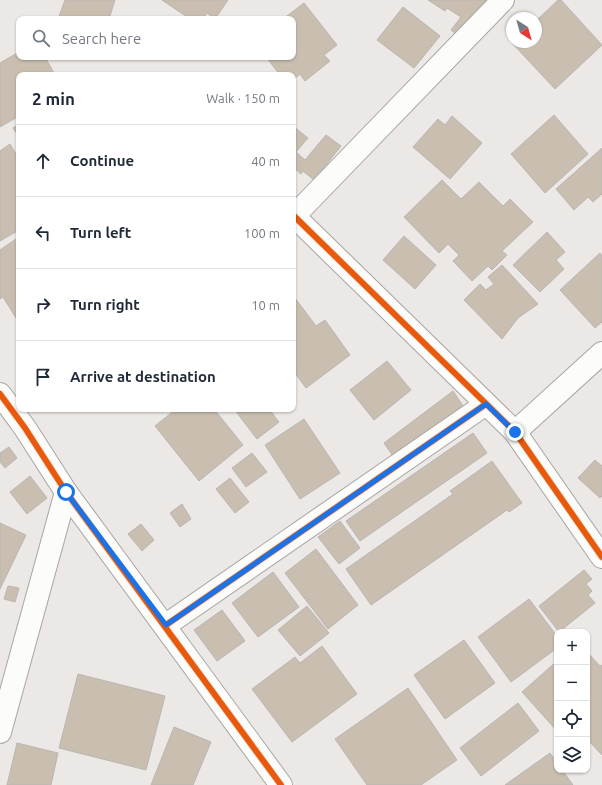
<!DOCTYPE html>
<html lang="en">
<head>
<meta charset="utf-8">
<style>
	:root { --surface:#fff; --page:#f2f2f3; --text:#1f2937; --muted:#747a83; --line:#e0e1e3 }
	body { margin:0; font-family:Ubuntu,sans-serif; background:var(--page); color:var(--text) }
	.controls { position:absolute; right:12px; bottom:12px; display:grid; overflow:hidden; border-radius:8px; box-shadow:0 1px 3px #0004 }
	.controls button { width:36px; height:36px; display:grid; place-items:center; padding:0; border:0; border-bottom:1px solid var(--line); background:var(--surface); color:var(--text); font:20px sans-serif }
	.compass { position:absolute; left:506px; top:12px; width:36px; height:36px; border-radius:50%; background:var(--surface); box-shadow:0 1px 3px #0004; rotate:143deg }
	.stop { position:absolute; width:12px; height:12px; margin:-9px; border:3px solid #1a73e8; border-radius:50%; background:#fff }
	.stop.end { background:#1a73e8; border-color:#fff; box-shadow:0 1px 4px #0008 }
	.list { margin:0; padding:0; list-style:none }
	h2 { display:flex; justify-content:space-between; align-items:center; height:52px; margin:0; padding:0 16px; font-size:17px }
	h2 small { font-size:13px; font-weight:400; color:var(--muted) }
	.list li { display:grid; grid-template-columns:26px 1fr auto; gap:12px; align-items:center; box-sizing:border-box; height:72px; padding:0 16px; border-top:1px solid var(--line) }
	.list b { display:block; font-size:15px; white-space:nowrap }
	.list em { font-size:13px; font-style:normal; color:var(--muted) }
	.icon { flex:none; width:22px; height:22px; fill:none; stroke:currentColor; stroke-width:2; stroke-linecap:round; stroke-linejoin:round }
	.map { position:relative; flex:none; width:602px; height:785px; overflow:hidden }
	.search { position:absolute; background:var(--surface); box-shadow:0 1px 3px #0004; left:16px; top:16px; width:280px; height:44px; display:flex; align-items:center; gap:10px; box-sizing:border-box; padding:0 14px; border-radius:8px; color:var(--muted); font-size:15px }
	.panel { position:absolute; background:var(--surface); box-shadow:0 1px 3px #0004; left:16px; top:72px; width:280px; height:340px; border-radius:8px }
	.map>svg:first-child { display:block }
	.building { fill:#c9beb0; stroke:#b8b6b4 }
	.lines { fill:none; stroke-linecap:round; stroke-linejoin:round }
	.minor-casing { stroke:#a7a5a2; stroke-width:24 }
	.minor { stroke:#fcfcfb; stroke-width:22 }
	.cycleway-casing { stroke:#eee8e2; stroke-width:8 }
	.cycleway { stroke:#e8590c; stroke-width:6 }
	.route { stroke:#1a73e8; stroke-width:5 }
</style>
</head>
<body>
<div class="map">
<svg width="602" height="785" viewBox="0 0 602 785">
	<rect width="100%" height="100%" fill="#ebe8e5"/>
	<g class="building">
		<path d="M65 0H115L109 19H58Z"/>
		<path d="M162 0H228L215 19 207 13 203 19H190Z"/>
		<path d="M428 0H487L461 38 451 30 461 17 447 8 445 11Z"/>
		<path d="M558 0H561L602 45 555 89 512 43 536 42V21Z"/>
		<path d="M304 3 337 45 324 55 330 61 305 81 300 74 293 80V75H280L266 57H293V19H283Z"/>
		<path d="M403 7 440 36 414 68 377 40Z"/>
		<path d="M19 52V57H45L55 75H19V116L0 127V63Z"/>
		<path d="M554 115 588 154 545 193 511 154Z"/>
		<path d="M452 116 482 143 450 179 413 147 438 119 445 125Z"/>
		<path d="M19 124V137L13 128Z"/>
		<path d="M293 126 308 138 296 152 305 160 326 135 341 146 314 180 303 171 301 174 293 167Z"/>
		<path d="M10 144 19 159V230L0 241V151Z"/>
		<path d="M602 148V194L593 202 588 197 574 210 556 189Z"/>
		<path d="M442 180 461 199 479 182 503 206 510 199 533 222 502 251 507 255 492 270 488 266 472 281 453 261 459 255 448 244 439 253 404 217Z"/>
		<path d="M547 232 565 252 556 260 564 269 540 292 513 265Z"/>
		<path d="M404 236 436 265 415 289 383 260Z"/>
		<path d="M19 237V321H18L3 297 0 299V250Z"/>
		<path d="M600 253 602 256V322L595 328 560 290Z"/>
		<path d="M502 265 538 304 518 318 502 339 464 300 480 284 486 290 494 284 488 277Z"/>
		<path d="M295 298 316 326 325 320 350 355 306 388 295 373 293 375V300Z"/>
		<path d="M387 361 411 390 374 420 350 390Z"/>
		<path d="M453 391 467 412 397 462 384 443Z"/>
		<path d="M176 409H214L243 445 199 481 155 426Z"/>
		<path d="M234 409H269L279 422 257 439Z"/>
		<path d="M304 419 340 473 300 499 265 445Z"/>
		<path d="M473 433 487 453 360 541 346 521Z"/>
		<path d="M9 447 17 458 5 468 0 462V453Z"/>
		<path d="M252 453 267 472 246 487 232 468Z"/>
		<path d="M595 460 602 466V496L600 498 578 478Z"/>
		<path d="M492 461 522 503 509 512 507 510 371 605 346 569 453 494 450 491Z"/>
		<path d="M30 476 47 498 27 514 10 492Z"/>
		<path d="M230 478 249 502 235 513 216 489Z"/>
		<path d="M182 504 191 519 180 527 170 513Z"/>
		<path d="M340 521 360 548 339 564 318 537Z"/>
		<path d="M0 523 26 535 0 589Z"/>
		<path d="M141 524 154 540 142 551 128 534Z"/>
		<path d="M316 549 358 605 328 629 285 573Z"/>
		<path d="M584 570 592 579 586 584 592 591 588 595 595 603 559 632 539 606Z"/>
		<path d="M273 572 299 607 258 637 232 603Z"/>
		<path d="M8 586 19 588 15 602 4 599Z"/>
		<path d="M529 599 557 636V648L511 682 478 637Z"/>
		<path d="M307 606 329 633 300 656 278 630Z"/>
		<path d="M222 610 245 641 217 661 194 630Z"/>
		<path d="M464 640 495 683 445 719 414 675Z"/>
		<path d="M322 646 357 694 292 742 252 689 295 657 300 663Z"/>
		<path d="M587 652 600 666 602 665V755L587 739Z"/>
		<path d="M557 661V731L522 692Z"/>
		<path d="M78 674 165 696 146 770 59 748Z"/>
		<path d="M408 688 457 760 421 785H367L335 739Z"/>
		<path d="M518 703 539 731 481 776 460 748Z"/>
		<path d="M174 727 211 742 193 785H151Z"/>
		<path d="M17 743 58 753 51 785H7Z"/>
		<path d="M550 753 557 763V770H562L573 785H505Z"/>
	</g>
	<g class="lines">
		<g class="minor-casing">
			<g id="minor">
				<path d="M293 215 515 432 602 557"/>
				<path d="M294 216 503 0"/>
				<path d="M0 394 25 428 66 492 281 785"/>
				<path d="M515 432 602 353"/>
				<path d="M166 625 486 404"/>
				<path d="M0 732 66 492"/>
			</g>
		</g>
		<use href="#minor" class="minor"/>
		<g class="cycleway-casing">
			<g id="cycleway">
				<path d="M293 215 515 432 602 557"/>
				<path d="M0 394 25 428 66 492 281 785"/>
				<path d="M166 625 486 404"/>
			</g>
		</g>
		<use href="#cycleway" class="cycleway"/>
	</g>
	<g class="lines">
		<path class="route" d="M66 492 166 625 486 404 515 432"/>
	</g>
</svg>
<div class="controls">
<button>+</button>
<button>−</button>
<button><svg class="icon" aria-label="locate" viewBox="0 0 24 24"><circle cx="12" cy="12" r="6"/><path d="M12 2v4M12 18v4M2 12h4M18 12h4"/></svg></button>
<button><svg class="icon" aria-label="layers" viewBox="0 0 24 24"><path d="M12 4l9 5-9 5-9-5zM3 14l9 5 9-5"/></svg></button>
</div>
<svg class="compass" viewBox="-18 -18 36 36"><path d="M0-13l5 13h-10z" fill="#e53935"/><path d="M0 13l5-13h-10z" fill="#747a83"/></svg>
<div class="stop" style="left:66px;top:492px"></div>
<div class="stop end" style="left:515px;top:432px"></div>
<div class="search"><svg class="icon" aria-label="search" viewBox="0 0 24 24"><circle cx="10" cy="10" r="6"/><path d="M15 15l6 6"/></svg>Search here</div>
<section class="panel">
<h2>2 min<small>Walk · 150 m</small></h2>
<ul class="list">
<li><svg class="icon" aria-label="ahead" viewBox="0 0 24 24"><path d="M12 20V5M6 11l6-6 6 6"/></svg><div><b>Continue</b></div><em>40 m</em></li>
<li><svg class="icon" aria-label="left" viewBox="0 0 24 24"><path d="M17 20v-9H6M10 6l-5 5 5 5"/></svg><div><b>Turn left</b></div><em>100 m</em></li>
<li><svg class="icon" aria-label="right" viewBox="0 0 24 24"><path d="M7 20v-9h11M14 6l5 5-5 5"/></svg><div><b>Turn right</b></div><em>10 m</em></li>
<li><svg class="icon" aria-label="arrive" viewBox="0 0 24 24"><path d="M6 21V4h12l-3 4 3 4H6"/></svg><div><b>Arrive at destination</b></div></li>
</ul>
</section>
</div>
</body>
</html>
